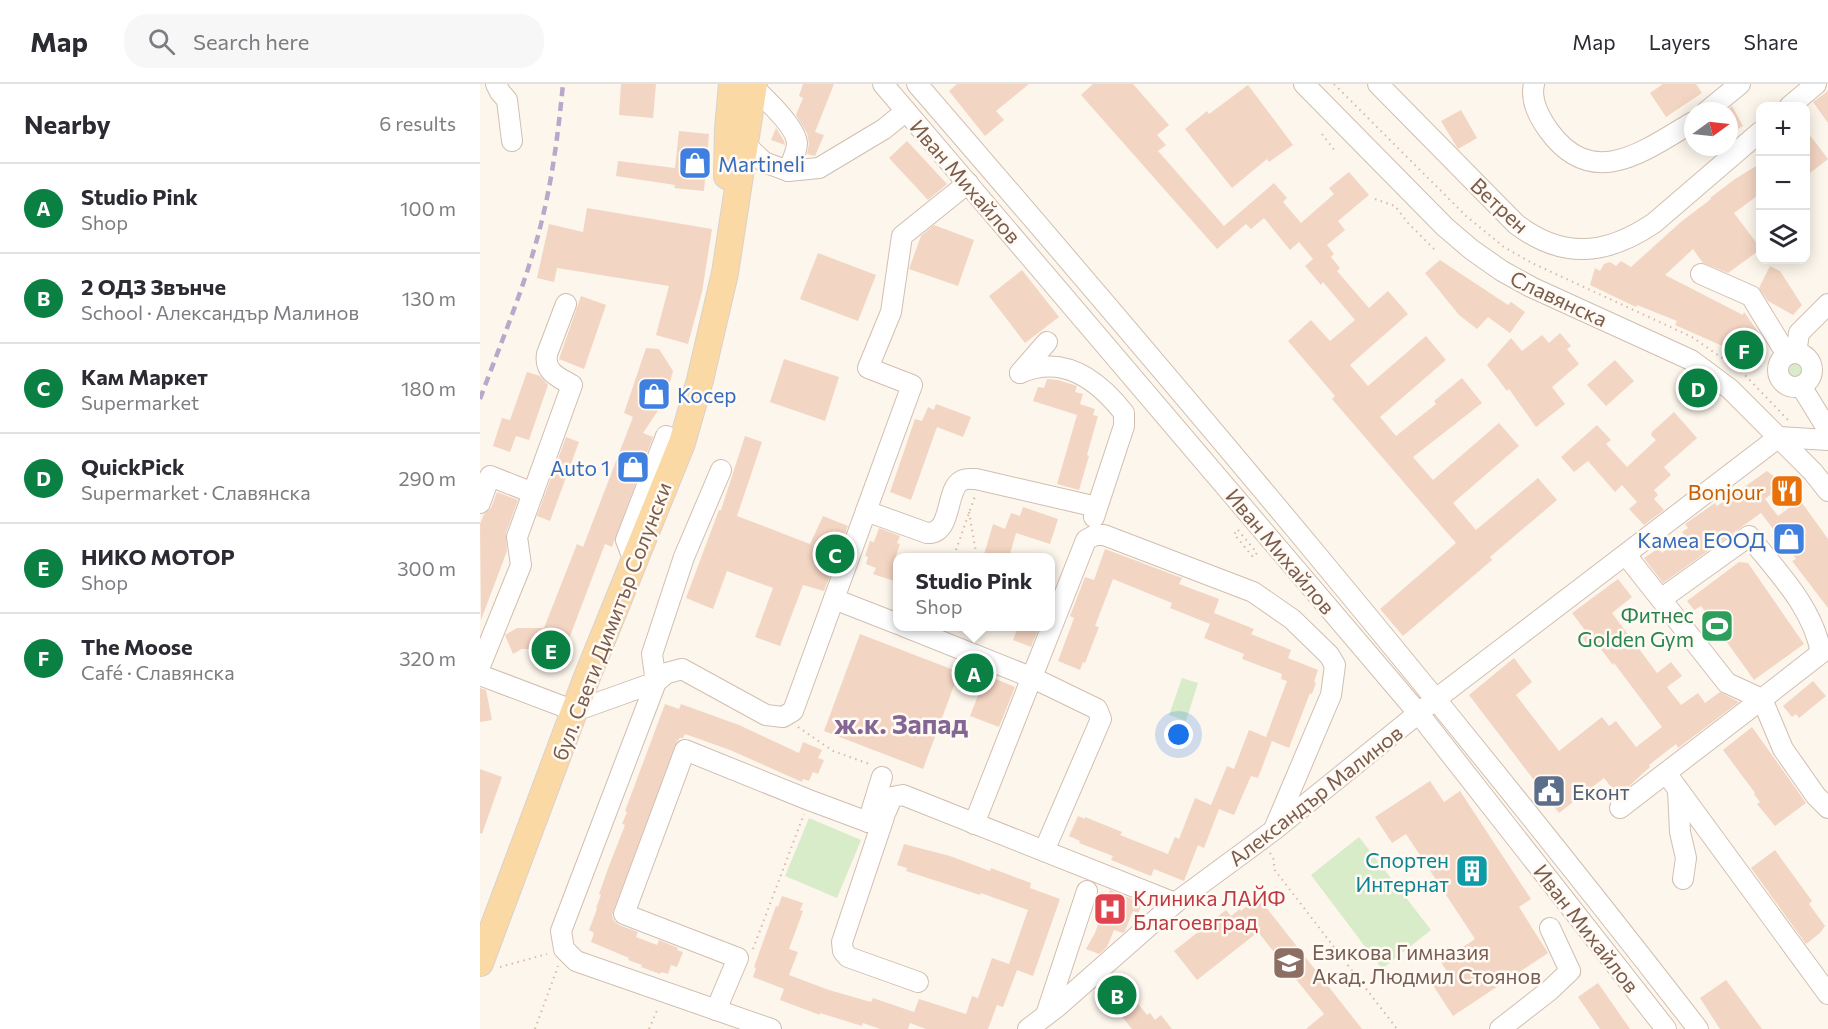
<!DOCTYPE html>
<html lang="en">
<head>
<meta charset="utf-8">
<style>
	:root { --surface:#fff; --page:#f7f7f7; --text:#2b2b33; --muted:#7c7c81; --line:#e1e1e2; --accent:#0b8043 }
	body { margin:0; font-family:Commissioner,sans-serif; background:var(--page); color:var(--text) }
	.controls { position:absolute; right:18px; top:18px; display:grid; overflow:hidden; border-radius:12px; box-shadow:0 3px 15px #0003 }
	.controls button { width:54px; height:54px; display:grid; place-items:center; padding:0; border:0; border-bottom:2px solid var(--line); background:var(--surface); color:var(--text); font:30px sans-serif }
	.compass { position:absolute; left:1204px; top:18px; width:54px; height:54px; border-radius:50%; background:var(--surface); box-shadow:0 3px 15px #0003; rotate:75deg }
	.you { position:absolute; left:699px; top:651px; width:21px; height:21px; margin:-15px; border:4px solid #fff; border-radius:50%; background:#1a73e8; box-shadow:0 0 0 9px #1a73e833 }
	.badge { display:grid; place-items:center; width:39px; height:39px; border-radius:50%; background:var(--accent); color:#fff; font-size:20px; font-weight:700 }
	.pin { position:absolute; translate:-50% -50%; border:3px solid #fff; box-shadow:0 2px 6px #0006 }
	.popup { position:absolute; left:413px; top:469px; width:162px; height:78px; box-sizing:border-box; display:grid; place-content:center; border-radius:12px; background:var(--surface); filter:drop-shadow(0 2px 4px #0005); font-size:20px; white-space:nowrap; color:var(--muted) }
	.popup b { font-size:22px; color:var(--text) }
	.popup::after { content:''; position:absolute; left:50%; top:100%; margin-left:-12px; border:12px solid transparent; border-top-color:var(--surface) }
	.list { margin:0; padding:0; list-style:none }
	h2 { display:flex; justify-content:space-between; align-items:center; height:78px; margin:0; padding:0 24px; font-size:26px }
	h2 small { font-size:20px; font-weight:400; color:var(--muted) }
	.list li { display:grid; grid-template-columns:39px 1fr auto; gap:18px; align-items:center; box-sizing:border-box; height:90px; padding:0 24px; border-top:2px solid var(--line) }
	.list b { display:block; font-size:22px; white-space:nowrap }
	.list p { margin:0; font-size:20px; white-space:nowrap; color:var(--muted) }
	.list em { font-size:20px; font-style:normal; color:var(--muted) }
	.icon { flex:none; width:33px; height:33px; fill:none; stroke:currentColor; stroke-width:2; stroke-linecap:round; stroke-linejoin:round }
	.map { position:relative; flex:none; width:1348px; height:945px; overflow:hidden }
	header { display:flex; align-items:center; gap:36px; box-sizing:border-box; height:84px; padding:0 30px; background:var(--surface); border-bottom:2px solid var(--line) }
	header strong { font-size:28px }
	nav { display:flex; gap:33px; margin-inline-start:auto; font-size:21px }
	.search { width:420px; height:54px; background:var(--page); display:flex; align-items:center; gap:15px; box-sizing:border-box; padding:0 21px; border-radius:24px; color:var(--muted); font-size:22px }
	main { display:flex }
	aside { flex:1; background:var(--surface) }
	.map>svg:first-child { display:block }
	.green { fill:#d8ecc9 }
	.building { fill:#f3d5c3 }
	.lines { fill:none; stroke-linecap:round; stroke-linejoin:round }
	.minor-casing { stroke:#d1beb0; stroke-width:22 }
	.major-casing { stroke:#dad1cd; stroke-width:28 }
	.path { stroke:#d9b8a5; stroke-width:2; stroke-dasharray:1.5 4.5; stroke-linecap:butt }
	.minor { stroke:#fff; stroke-width:20 }
	.major { stroke:#fbd9a5; stroke-width:26 }
	.rail { stroke:#b9a8c9; stroke-width:4.5; stroke-dasharray:9 6; stroke-linecap:butt }
	.labels { text-anchor:middle; dominant-baseline:central; stroke-width:5; stroke-linejoin:round; paint-order:stroke }
	.shop-label { font-size:21px; fill:#366cbe; stroke:#fffaf3; text-anchor:start }
	.street-label { font-size:21px; fill:#7a5c4d; stroke:#fffaf3 }
	.food-label { font-size:21px; fill:#c56008; stroke:#fffaf3; text-anchor:end }
	.leisure-label { font-size:21px; fill:#27864d; stroke:#fffaf3; text-anchor:end }
	.service-label { font-size:21px; fill:#4e5e75; stroke:#fffaf3; text-anchor:start }
	.culture-label { font-size:21px; fill:#0d838f; stroke:#fffaf3; text-anchor:end }
	.health-label { font-size:21px; fill:#be3a42; stroke:#fffaf3; text-anchor:start }
	.education-label { font-size:21px; fill:#785e54; stroke:#fffaf3; text-anchor:start }
	.district-label { font-size:27px; font-weight:bold; fill:#846695; stroke:#fffaf3 }
</style>
</head>
<body>
<header>
<strong>Map</strong>
<div class="search"><svg class="icon" aria-label="search" viewBox="0 0 24 24"><circle cx="10" cy="10" r="6"/><path d="M15 15l6 6"/></svg>Search here</div>
<nav><a>Map</a><a>Layers</a><a>Share</a></nav>
</header>
<main>
<aside>
<h2>Nearby<small>6 results</small></h2>
<ul class="list">
<li><span class="badge">A</span><div><b>Studio Pink</b><p>Shop</p></div><em>100 m</em></li>
<li><span class="badge">B</span><div><b>2 ОДЗ Звънче</b><p>School · Александър Малинов</p></div><em>130 m</em></li>
<li><span class="badge">C</span><div><b>Кам Маркет</b><p>Supermarket</p></div><em>180 m</em></li>
<li><span class="badge">D</span><div><b>QuickPick</b><p>Supermarket · Славянска</p></div><em>290 m</em></li>
<li><span class="badge">E</span><div><b>НИКО МОТОР</b><p>Shop</p></div><em>300 m</em></li>
<li><span class="badge">F</span><div><b>The Moose</b><p>Café · Славянска</p></div><em>320 m</em></li>
</ul>
</aside>
<div class="map">
<svg width="1348" height="945" viewBox="0 0 1348 945">
	<rect width="100%" height="100%" fill="#fdf6ec"/>
	<g class="green">
		<circle cx="1315" cy="287" r="11"/>
		<path d="M702 594 718 599 706 637 689 631Z"/>
		<path d="M329 734 381 756 357 814 305 792Z"/>
		<path d="M879 753 951 846 902 885 831 791Z"/>
	</g>
	<g class="building">
		<path d="M141 0H176L173 34 139 31Z"/>
		<path d="M323 0H354L335 48 344 51 335 72 327 70 329 60 327 49 316 31 323 14 319 12Z"/>
		<path d="M477 0H549L516 27 524 36 505 52 469 7Z"/>
		<path d="M613 0H653L689 41 677 51 686 61 678 67 744 142 794 99 807 114 803 118 821 139 854 110 849 104 869 88 889 111 858 137 865 146 847 161 854 170 851 173 860 184 857 187 889 224 908 207 928 230 870 281 888 302 946 252 966 276 900 333 916 352 956 320 954 317 982 294 1002 319 933 373 953 396 1019 339 1039 362 973 419 996 446 1058 394 1077 416 1010 473 1012 476 923 552 900 525 976 459 852 315 855 312 808 257 831 236 850 257 875 236 843 198 841 201 825 182 833 175 819 158 810 166 784 134 771 145 766 140 737 165 601 11Z"/>
		<path d="M1183 0H1216L1222 9 1186 33 1170 9Z"/>
		<path d="M768 1 813 61 789 78 787 75 752 104 705 45 727 27 729 30Z"/>
		<path d="M1348 7V39L1333 18Z"/>
		<path d="M1252 22 1263 42 1249 50V25Z"/>
		<path d="M981 26 997 54 978 65 961 37Z"/>
		<path d="M296 44 304 57 305 61 291 56Z"/>
		<path d="M1326 46 1348 75 1326 92Z"/>
		<path d="M199 47 229 50 224 107 194 104 195 101 136 92 138 77 195 84Z"/>
		<path d="M427 57 467 100 448 116 409 74Z"/>
		<path d="M1281 79V109L1254 129 1281 165 1248 189 1223 179 1213 165 1185 191 1263 231 1264 228 1282 253 1273 273 1268 271 1266 276 1252 272 1248 269 1247 264 1195 241 1197 237 1157 221 1156 223 1110 201 1115 184 1120 187 1124 180 1130 178 1136 182 1141 177 1151 183 1202 137 1231 115 1230 114 1255 95Z"/>
		<path d="M107 124 232 145 222 208 208 260 176 251 189 202 77 184 74 198 57 194 69 140 103 148Z"/>
		<path d="M454 141 494 156 478 202 429 185 441 152Z"/>
		<path d="M338 169 396 191 378 237 320 215Z"/>
		<path d="M960 176 1028 221 1031 218 1045 228 1030 249 1008 233 997 245 979 231 945 189Z"/>
		<path d="M1290 182 1300 187 1322 221 1313 231 1288 217 1279 204Z"/>
		<path d="M542 186 579 233 545 259 509 212Z"/>
		<path d="M101 212 126 221 104 285 79 275Z"/>
		<path d="M1080 249 1091 262 1087 265 1099 280 1072 303 1085 320 1056 343 1029 305 1027 307 1007 281 1031 254 1042 267 1062 251 1069 259Z"/>
		<path d="M166 264 179 265 193 287 185 316 163 349 173 353 132 463 125 460 84 568 87 575 68 585 59 569 51 565H42L33 570 25 551 37 544H64L97 460 103 463 153 333 144 329Z"/>
		<path d="M304 275 359 293 345 337 290 318Z"/>
		<path d="M1135 276 1154 297 1126 322 1107 301Z"/>
		<path d="M47 288 60 292 68 301 49 356 36 352 30 368 13 362 22 334 30 336Z"/>
		<path d="M567 295 578 296 597 302 595 308 603 310 600 320 615 325 613 331 618 332 607 371 609 372 599 406 577 400 597 331 553 317 558 303 564 304Z"/>
		<path d="M456 320 491 333 483 353 457 343 431 416 410 408 435 335 442 337 448 323 454 326Z"/>
		<path d="M1194 328 1217 354 1184 383 1191 391 1174 406 1178 411 1174 415 1184 426 1164 441 1149 425 1157 418 1142 401 1135 408 1108 377 1094 388 1081 373 1117 341 1131 356 1126 360 1147 383 1176 356 1171 351 1172 348Z"/>
		<path d="M265 352 282 358 257 432 330 460 343 432 368 442 344 507 323 501 300 562 275 553 293 504 247 487 233 525 206 514 239 426H241Z"/>
		<path d="M86 353 99 358 70 437 57 432Z"/>
		<path d="M1287 387 1304 400 1285 415 1298 432 1320 416 1348 455V524L1312 477 1316 475 1281 429 1183 499 1164 474 1179 464 1182 469 1205 452 1202 448 1208 444 1205 440 1235 419 1237 422Z"/>
		<path d="M17 408 38 416 26 449 27 467 1 536 0 440 4 430 11 424Z"/>
		<path d="M543 423 578 435 570 460 536 449 529 474H503L513 440 525 445 531 429 540 432Z"/>
		<path d="M399 444 420 452 417 459 420 460 415 475 417 476V498L393 490 396 484 386 480 388 473 385 472 390 457 394 458Z"/>
		<path d="M625 465 702 494 699 500 739 515 734 529 774 545 771 550 811 566 808 574 838 586 834 598 836 599 832 610 830 609 809 664 792 657 778 694 771 692 754 731 739 725 724 764 718 761 704 797 674 785 671 792 631 776 633 772 599 759 600 757 589 752 598 732 605 735V733L642 748 640 751 688 770 695 753 699 755 715 714 731 721 747 682 754 685 769 646 786 653 807 597 801 595 802 590 762 575 764 570 724 554 730 540 690 524 692 519 633 495 615 542 619 543 605 579 603 578 600 586 578 577 594 534 590 532 605 493 614 496Z"/>
		<path d="M1259 478 1268 479 1324 560 1274 596 1221 522 1214 526 1207 517Z"/>
		<path d="M1138 495 1152 513 1132 529 1177 589 1191 578 1202 592 1187 603 1201 621 1218 609 1225 619 1240 608 1259 618 1198 664 1196 660 1169 681 1170 683 1148 703H1143L1136 709 1124 694 1079 729 989 611 1034 574 1052 598 1036 611 1079 667 1122 633 1129 642 1136 637 1156 663 1182 643 1134 579 1133 581 1113 555 1107 560 1099 549 1104 545 1092 529Z"/>
		<path d="M538 543H559L551 563 533 556Z"/>
		<path d="M380 550 479 588 443 685 344 647Z"/>
		<path d="M506 591 535 603 519 643 490 632Z"/>
		<path d="M1333 597 1346 612 1319 634 1316 630 1312 633 1303 622Z"/>
		<path d="M0 604 6 606 12 636 0 638Z"/>
		<path d="M185 620 199 625 201 620 259 641 319 669 323 658 342 666 338 674 344 676 338 690 333 688 329 697 323 695 322 698 250 666 205 650 203 654H200L197 657 132 831 134 837 139 841 158 848 156 853 177 861 179 856 198 864 197 866 203 868 197 883 191 881 188 890 181 888 180 890 161 883 162 881 148 876 149 874 111 858 114 849 109 846 117 825 116 824 121 811 119 810 129 782 145 741 142 740 147 728 145 727Z"/>
		<path d="M1272 643 1326 719 1295 742 1277 720 1280 718 1274 710 1275 709 1243 666Z"/>
		<path d="M0 685 22 693 2 750 0 749Z"/>
		<path d="M950 697 964 718 980 707 1051 815 1039 823 1068 869 973 932 952 900 968 889 961 878 995 855 926 750 912 759 895 733Z"/>
		<path d="M424 760 470 772 510 787 511 784 551 799 550 804 580 815 553 892 537 886 523 923 517 921 508 945H446L430 939 428 945H400L383 939 382 942 340 929V931L300 916 304 905 273 893 276 884 274 883 296 822 298 823 302 812 323 819 320 826 323 827 309 865 318 868 309 891 349 906 391 918 393 914 434 928 439 915 486 930 492 912 498 914 512 874 529 880 548 826 501 809 500 811 426 787 427 784 417 781Z"/>
		<path d="M1295 766 1332 817 1329 820 1345 842 1340 849 1326 860 1271 784Z"/>
		<path d="M630 806 662 819 658 829 653 827 645 847 643 849 634 846 627 863 619 870 606 865 615 849Z"/>
		<path d="M778 813 882 945H826L844 930 778 848 717 896 694 867 746 826 751 832 760 825 761 827Z"/>
		<path d="M1246 896 1282 945H1240L1220 914Z"/>
		<path d="M1118 899 1150 945H1120L1098 913Z"/>
		<path d="M644 902 667 931 670 929 675 936 681 931 692 945H652L628 915Z"/>
	</g>
	<g class="lines">
		<g class="minor-casing">
			<g id="minor">
				<path d="M16 0 20 8 27 16 32 57"/>
				<path d="M403 0 939 630 1186 945"/>
				<path d="M437 0C704 309 968 622 1218 945"/>
				<path d="M824 0 965 143 992 166 1022 187 1051 203 1211 276 1250 305 1333 388 1348 407"/>
				<path d="M898 0 1036 140C1083 176 1127 171 1174 139L1280 48"/>
				<path d="M1054 0C1050 17 1059 33 1069 47 1113 107 1164 67 1213 38"/>
				<path d="M273 3C285 14 316 43 317 59 317 68 311 79 308 87"/>
				<path d="M1310 22 1336 0"/>
				<path d="M1227 27 1260 0"/>
				<path d="M257 53 284 78 308 87 339 84 404 45 426 27"/>
				<path d="M1221 190 1271 212 1307 271"/>
				<path d="M1316 269 1319 249 1348 220"/>
				<circle cx="1315" cy="286" r="17"/>
				<path d="M540 289C584 270 618 296 644 329V342L614 433"/>
				<path d="M540 289 567 258"/>
				<path d="M1321 302 1348 346"/>
				<path d="M1299 353 1348 356"/>
				<path d="M0 419 10 392 53 409"/>
				<path d="M386 427 447 449C473 450 465 406 481 397 485 394 491 395 496 395L617 423"/>
				<path d="M1146 471 1247 599 1282 615 1341 569C1333 523 1297 488 1269 452L1181 515"/>
				<path d="M154 477 146 456 186 352 202 359"/>
				<path d="M354 515 418 540"/>
				<path d="M423 542 553 594 617 625 621 635 564 767"/>
				<path d="M0 582 41 481 37 453 92 301C78 293 64 288 67 270L86 220"/>
				<path d="M0 591 95 627 176 598 172 570 204 473 241 386"/>
				<path d="M1186 689 1348 910"/>
				<path d="M1198 706 1200 748 1206 774 1203 795"/>
				<path d="M1140 724 1282 615 1303 665 1336 712 1348 724"/>
				<path d="M404 733 362 858 363 867 368 873 438 898"/>
				<path d="M388 738 402 693"/>
				<path d="M494 740 606 456 615 451H624L773 508 812 535 849 571 855 581 851 611 795 743"/>
				<path d="M236 926 258 874 144 830 205 666 329 716 388 738C406 736 406 727 412 713L423 711 695 819"/>
				<path d="M566 931 607 807"/>
				<path d="M291 945 96 877 84 865 81 847 176 598 187 589 202 585 286 631 303 633 313 627 432 301 388 284 411 228 422 152 488 99"/>
				<path d="M548 945 577 923 695 819 794 746 956 615 1299 353"/>
				<path d="M1020 945 1070 906 1090 887 1070 844"/>
			</g>
		</g>
		<g class="major-casing">
			<g id="major">
				<path d="M247 92 248 45 252 0"/>
				<path d="M0 879 107 593 202 359 220 296 245 189 274 0"/>
			</g>
		</g>
		<g class="path">
			<path d="M854 0 986 132 1024 163 1052 179 1212 253 1262 288 1309 337"/>
			<path d="M842 50 855 67"/>
			<path d="M895 115 915 122 928 139 957 168"/>
			<path d="M489 428 497 474"/>
			<path d="M758 446 777 469 773 473 754 450Z"/>
			<path d="M476 466 495 412"/>
			<path d="M318 643 353 667 392 681"/>
			<path d="M790 769 794 776V785L917 945"/>
			<path d="M273 865 324 730"/>
			<path d="M20 883 67 870"/>
			<path d="M55 945 78 882"/>
			<path d="M169 945 178 924"/>
		</g>
		<use href="#minor" class="minor"/>
		<use href="#major" class="major"/>
		<path class="rail" d="M0 315C23 253 51 188 65 123 74 83 79 41 83 0"/>
	</g>
	<defs>
		<g id="shop-square" transform="scale(1.725)"><rect x="-9" y="-9" width="18" height="18" rx="4" fill="#3f7fe0" stroke="#fffaf3"/><path d="M-5-2.5h2.3a2.7 3.5 0 0 1 5.4 0H5L5.5 6h-11ZM-1.5-2.5h3a1.5 2.3 0 0 0-3 0Z" fill="#fff"/></g>
		<g id="restaurant-square" transform="scale(1.725)"><rect x="-9" y="-9" width="18" height="18" rx="4" fill="#e8710a" stroke="#fffaf3"/><path d="M-5-6h1v4h1v-4h1v4h1v-4h1v5L-1.5 .5V6h-2V.5L-5-1ZM5-6V6H3V1.5H1.5Q1.5-4 5-6Z" fill="#fff"/></g>
		<g id="stadium-square" transform="scale(1.725)"><rect x="-9" y="-9" width="18" height="18" rx="4" fill="#2e9e5b" stroke="#fffaf3"/><path d="M0-5a6.5 5 0 1 0 0 10a6.5 5 0 1 0 0-10ZM-3.5-1.8h7v3.6h-7Z" fill="#fff"/></g>
		<g id="civic-square" transform="scale(1.725)"><rect x="-9" y="-9" width="18" height="18" rx="4" fill="#5c6f8a" stroke="#fffaf3"/><path d="M-.6-6.5H3V-4.5H.6V-3L4-1V1h2V6H-6V1h2V-1L-.6-3ZM-1.2 2.5V6h2.4V2.5Z" fill="#fff"/></g>
		<g id="building-square" transform="scale(1.725)"><rect x="-9" y="-9" width="18" height="18" rx="4" fill="#0f9aa8" stroke="#fffaf3"/><path d="M-4-6H4V6H1V3H-1V6H-4ZM-2.5-4.3h1.7v1.8h-1.7ZM.8-4.3h1.7v1.8H.8ZM-2.5-1h1.7V.8h-1.7ZM.8-1h1.7V.8H.8Z" fill="#fff"/></g>
		<g id="hospital-square" transform="scale(1.725)"><rect x="-9" y="-9" width="18" height="18" rx="4" fill="#e0444e" stroke="#fffaf3"/><path d="M-5-5h3v3.5h4V-5h3V5h-3V1.5h-4V5h-3Z" fill="#fff"/></g>
		<g id="school-square" transform="scale(1.725)"><rect x="-9" y="-9" width="18" height="18" rx="4" fill="#8d6e63" stroke="#fffaf3"/><path d="M0-5L7-2L0 1L-7-2ZM-4 1L0 2.5L4 1V4Q0 6-4 4Z" fill="#fff"/></g>
	</defs>
	<g fill-rule="evenodd">
		<use href="#shop-square" x="215" y="79"/>
		<use href="#shop-square" x="174" y="310"/>
		<use href="#shop-square" x="153" y="383"/>
		<use href="#restaurant-square" x="1307" y="407"/>
		<use href="#shop-square" x="1309" y="455"/>
		<use href="#stadium-square" x="1237" y="542"/>
		<use href="#civic-square" x="1069" y="707"/>
		<use href="#building-square" x="992" y="787"/>
		<use href="#hospital-square" x="630" y="825"/>
		<use href="#school-square" x="809" y="879"/>
	</g>
	<g class="labels">
		<g class="shop-label">
			<text x="238" y="79">Martineli</text>
			<text x="197" y="310">Косер</text>
			<text x="130" y="383" text-anchor="end">Auto 1</text>
			<text x="1286" y="455" text-anchor="end">Камеа ЕООД</text>
		</g>
		<g class="street-label">
			<text transform="translate(486 97) rotate(49)">Иван Михайлов</text>
			<text transform="translate(1020 121) rotate(43)">Ветрен</text>
			<text transform="translate(1079 214) rotate(25)">Славянска</text>
			<text transform="translate(801 467) rotate(50)">Иван Михайлов</text>
			<text transform="translate(131 537) rotate(-69)">бул. Свети Димитър Солунски</text>
			<text transform="translate(835 711) rotate(-38)">Александър Малинов</text>
			<text transform="translate(1107 844) rotate(52)">Иван Михайлов</text>
		</g>
		<g class="food-label">
			<text x="1284" y="407">Bonjour</text>
		</g>
		<g class="leisure-label">
			<text x="1214" y="530">Фитнес<tspan x="1214" dy="24">Golden Gym</tspan></text>
		</g>
		<g class="service-label">
			<text x="1092" y="707">Еконт</text>
		</g>
		<g class="culture-label">
			<text x="969" y="775">Спортен<tspan x="969" dy="24">Интернат</tspan></text>
		</g>
		<g class="health-label">
			<text x="653" y="813">Клиника ЛАЙФ<tspan x="653" dy="24">Благоевград</tspan></text>
		</g>
		<g class="education-label">
			<text x="832" y="867">Езикова Гимназия<tspan x="832" dy="24">Акад. Людмил Стоянов</tspan></text>
		</g>
		<g class="district-label">
			<text x="421" y="639">ж.к. Запад</text>
		</g>
	</g>
</svg>
<div class="controls">
<button>+</button>
<button>−</button>
<button><svg class="icon" aria-label="layers" viewBox="0 0 24 24"><path d="M12 4l9 5-9 5-9-5zM3 14l9 5 9-5"/></svg></button>
</div>
<svg class="compass" viewBox="-18 -18 36 36"><path d="M0-13l5 13h-10z" fill="#e53935"/><path d="M0 13l5-13h-10z" fill="#7c7c81"/></svg>
<div class="you"></div>
<div class="pin badge" style="left:494px;top:589px">A</div>
<div class="popup"><b>Studio Pink</b>Shop</div>
<div class="pin badge" style="left:637px;top:911px">B</div>
<div class="pin badge" style="left:355px;top:470px">C</div>
<div class="pin badge" style="left:1218px;top:304px">D</div>
<div class="pin badge" style="left:71px;top:566px">E</div>
<div class="pin badge" style="left:1264px;top:266px">F</div>
</div>
</main>
</body>
</html>
